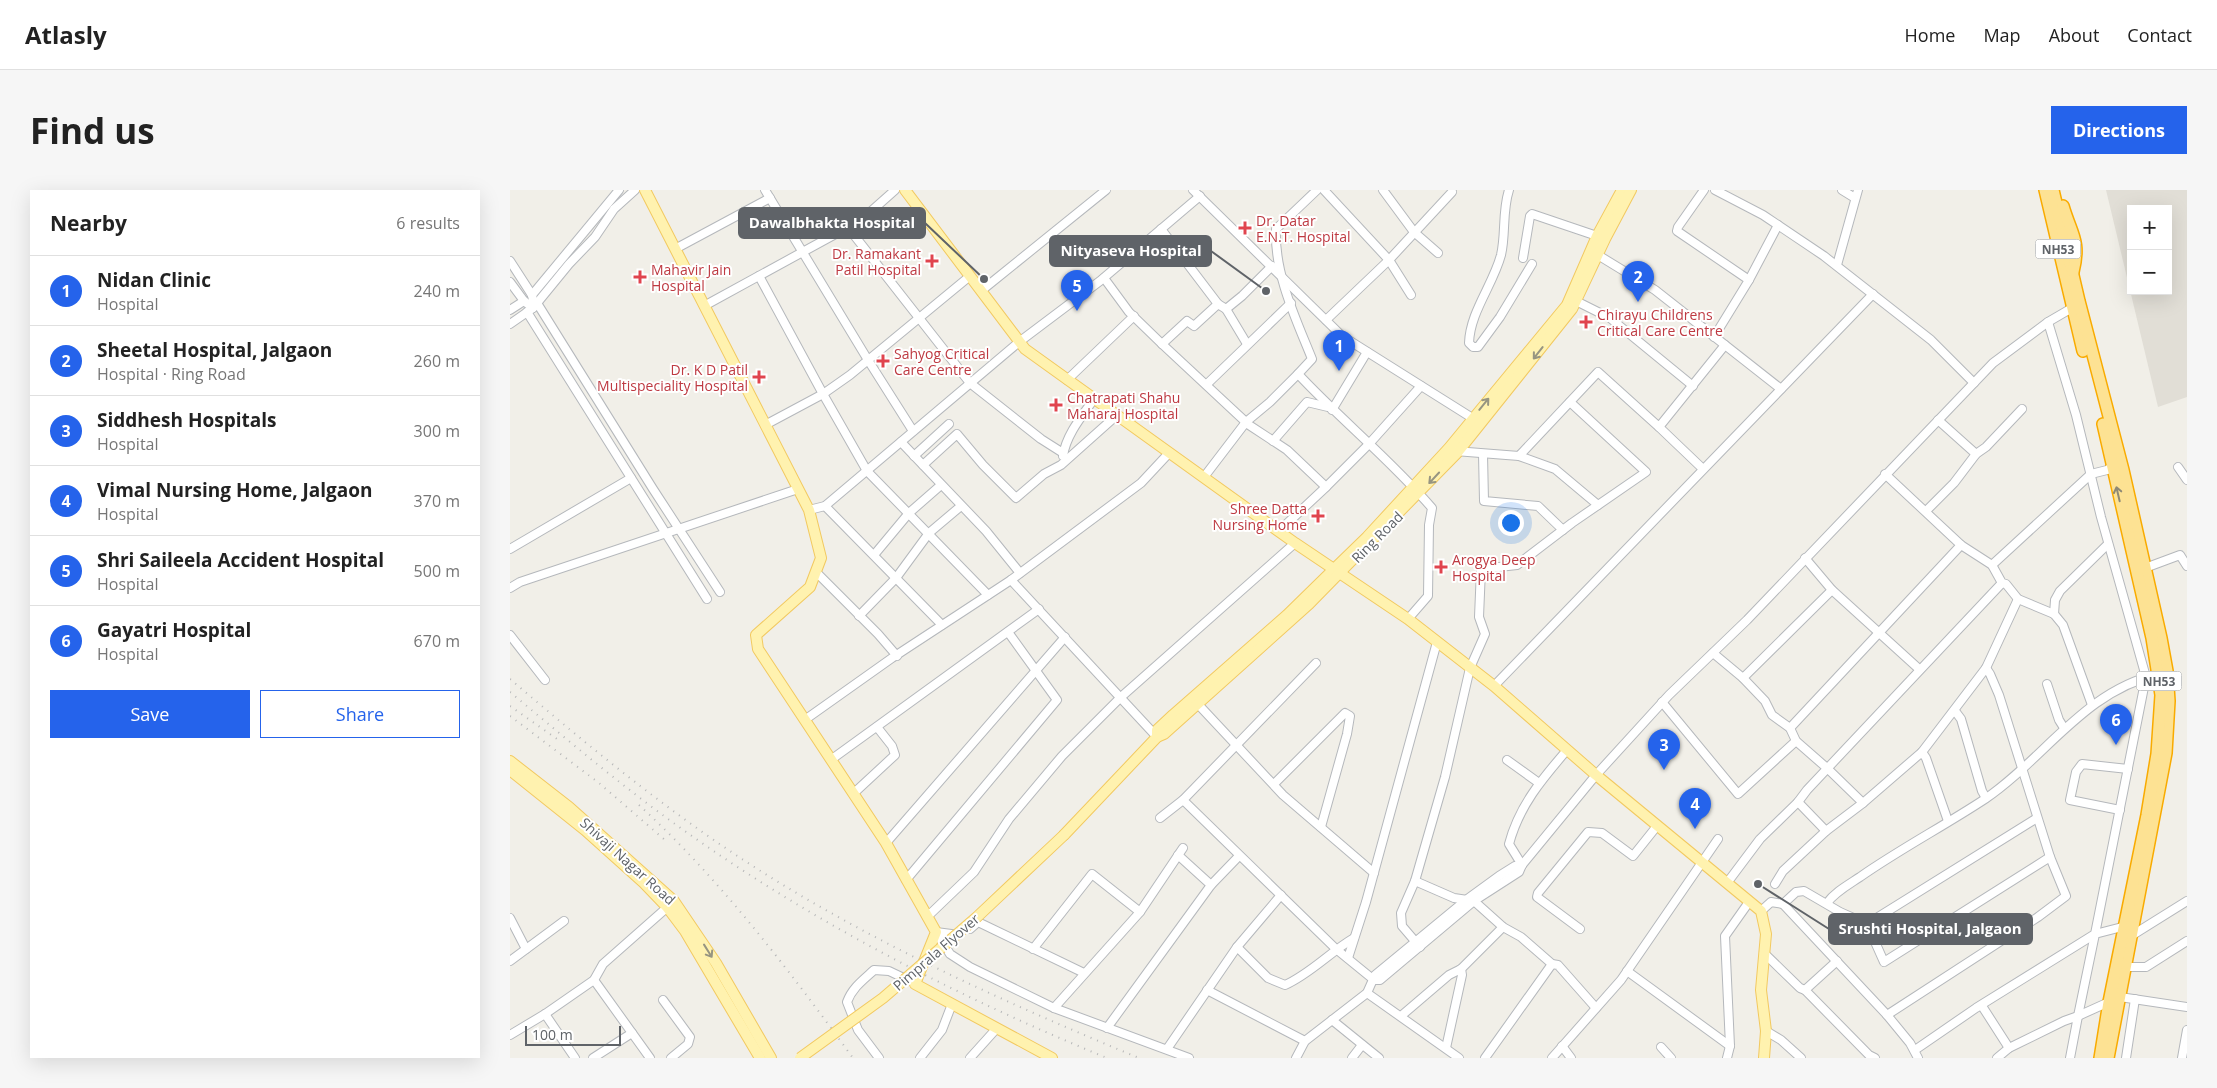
<!DOCTYPE html>
<html lang="en">
<head>
<meta charset="utf-8">
<style>
	:root { --surface:#fff; --page:#f6f6f6; --text:#222; --muted:#767676; --line:#e0e0e0; --accent:#2563eb }
	body { margin:0; font-family:"Open Sans",sans-serif; background:var(--page); color:var(--text) }
	.controls { position:absolute; right:15px; top:15px; display:grid; overflow:hidden; border-radius:0px; box-shadow:0 5px 20px #0002 }
	.controls button { width:45px; height:45px; display:grid; place-items:center; padding:0; border:0; border-bottom:1px solid var(--line); background:var(--surface); color:var(--text); font:25px sans-serif }
	.scale { position:absolute; left:15px; bottom:12px; width:96px; box-sizing:border-box; padding-left:5px; border:2px solid #5f6368; border-top:0; font-size:14px; line-height:18px; white-space:nowrap; color:#5f6368; -webkit-text-stroke:4px #fff; paint-order:stroke }
	.you { position:absolute; left:1000px; top:332px; width:18px; height:18px; margin:-12px; border:4px solid #fff; border-radius:50%; background:#1a73e8; box-shadow:0 0 0 8px #1a73e833 }
	.badge { display:grid; place-items:center; width:32px; height:32px; border-radius:50%; background:var(--accent); color:#fff; font-size:16px; font-weight:700 }
	.pin { position:absolute; translate:-50% -41px; filter:drop-shadow(0 1px 2px #0008) }
	.pin::after { content:''; position:absolute; top:26px; width:18px; height:15px; background:inherit; clip-path:polygon(0 0,100% 0,50% 100%) }
	.list { margin:0; padding:0; list-style:none }
	h2 { display:flex; justify-content:space-between; align-items:center; height:65px; margin:0; padding:0 20px; font-size:21px }
	h2 small { font-size:16px; font-weight:400; color:var(--muted) }
	.list li { display:grid; grid-template-columns:32px 1fr auto; gap:15px; align-items:center; box-sizing:border-box; height:70px; padding:0 20px; border-top:1px solid var(--line) }
	.list b { display:block; font-size:19px; white-space:nowrap }
	.list p { margin:0; font-size:16px; white-space:nowrap; color:var(--muted) }
	.list em { font-size:16px; font-style:normal; color:var(--muted) }
	.actions { display:flex; gap:10px; padding:15px 20px }
	.actions a { flex:1; padding:11px 0; border:1px solid var(--accent); border-radius:0px; text-align:center; font-size:18px; color:var(--accent) }
	.actions .main { background:var(--accent); color:#fff }
	.map { position:relative; flex:none; width:1677px; height:868px; overflow:hidden; border-radius:0px }
	header { display:flex; align-items:center; gap:30px; box-sizing:border-box; height:70px; padding:0 25px; background:var(--surface); border-bottom:1px solid var(--line) }
	header strong { font-size:24px }
	nav { display:flex; gap:28px; margin-inline-start:auto; font-size:18px }
	.intro { display:flex; align-items:center; justify-content:space-between; box-sizing:border-box; height:120px; padding:0 30px }
	h1 { margin:0; font-size:35px }
	.button { padding:12px 22px; border-radius:0px; background:var(--accent); color:#fff; font-size:18px; font-weight:700 }
	main { display:flex; gap:30px; padding:0 30px }
	aside { flex:1; background:var(--surface); border-radius:0px; box-shadow:0 5px 20px #0002 }
	.map>svg:first-child { display:block }
	.education { fill:#e1ded6; fill-rule:evenodd }
	.lines { fill:none; stroke-linecap:round; stroke-linejoin:round }
	.minor-casing { stroke:#b5b8bc; stroke-width:10 }
	.major-casing { stroke:#f2c960; stroke-width:12 }
	.highway-casing { stroke:#f9ab00; stroke-width:14 }
	.minor { stroke:#fff; stroke-width:8 }
	.major { stroke:#fff2af; stroke-width:10 }
	.highway { stroke:#fde293; stroke-width:11 }
	.rail { stroke:#b6b7b8; stroke-width:2; stroke-dasharray:1 6; stroke-linecap:butt }
	.major-bridge-casing { stroke:#f2c960; stroke-width:12; stroke-linecap:butt }
	.major-bridge { stroke:#fff2af; stroke-width:10 }
	.oneway { stroke:#979581 }
	.oneway2 { stroke:#8e8975 }
	.health-dot { fill:#e0444e; stroke:#fff; stroke-width:2 }
	.labels { text-anchor:middle; dominant-baseline:central; stroke-width:4; stroke-linejoin:round; paint-order:stroke }
	.shield { fill:#fff; stroke:#8f9295; stroke-width:1 }
	.shield-label { font-size:12px; font-weight:bold; fill:#5f6368 }
	.health-label { font-size:14px; fill:#be3a42; stroke:#fff; text-anchor:start }
	.street-label { font-size:14px; fill:#5f6368; stroke:#fff }
	.leader { fill:none; stroke:#5f6368; stroke-width:2 }
	.callout-dot { fill:#5f6368; stroke:#fff; stroke-width:2 }
	.callout { fill:#5f6368; stroke:#5f6368; stroke-width:2 }
	.callout-label { font-size:15px; text-anchor:middle; font-weight:bold; fill:#fff }
</style>
</head>
<body>
<header>
<strong>Atlasly</strong>
<nav><a>Home</a><a>Map</a><a>About</a><a>Contact</a></nav>
</header>
<div class="intro"><h1>Find us</h1><a class="button">Directions</a></div>
<main>
<aside>
<h2>Nearby<small>6 results</small></h2>
<ul class="list">
<li><span class="badge">1</span><div><b>Nidan Clinic</b><p>Hospital</p></div><em>240 m</em></li>
<li><span class="badge">2</span><div><b>Sheetal Hospital, Jalgaon</b><p>Hospital · Ring Road</p></div><em>260 m</em></li>
<li><span class="badge">3</span><div><b>Siddhesh Hospitals</b><p>Hospital</p></div><em>300 m</em></li>
<li><span class="badge">4</span><div><b>Vimal Nursing Home, Jalgaon</b><p>Hospital</p></div><em>370 m</em></li>
<li><span class="badge">5</span><div><b>Shri Saileela Accident Hospital</b><p>Hospital</p></div><em>500 m</em></li>
<li><span class="badge">6</span><div><b>Gayatri Hospital</b><p>Hospital</p></div><em>670 m</em></li>
</ul>
<div class="actions"><a class="main">Save</a><a>Share</a></div>
</aside>
<div class="map">
<svg width="1677" height="868" viewBox="0 0 1677 868">
	<rect width="100%" height="100%" fill="#f1efe8"/>
	<path class="education" d="M1596 0H1677V207L1648 217ZM1621 19H1658V101H1621Z"/>
	<g class="lines">
		<g class="minor-casing">
			<g id="minor">
				<path d="M255 0 358 170 403 241"/>
				<path d="M683 0 832 146 967 231"/>
				<path d="M814 0 879 70 901 105"/>
				<path d="M873 0 904 42 928 63"/>
				<path d="M999 0C992 21 996 44 991 65 983 95 960 122 959 153L963 157H968L990 127 1022 74"/>
				<path d="M1194 0 1168 37 1167 41 1239 90 1204 147"/>
				<path d="M1205 0 1253 25 1314 66 1421 150 1464 193"/>
				<path d="M1332 0 1345 8"/>
				<path d="M651 39 708 114"/>
				<path d="M340 40 385 0"/>
				<path d="M165 59 260 8"/>
				<path d="M1083 62 1145 100 1271 199"/>
				<path d="M1013 68 1020 26 1022 24 1087 46"/>
				<path d="M0 71 22 105 23 110"/>
				<path d="M1327 75 1348 0"/>
				<path d="M249 86 313 204 357 281 478 405"/>
				<path d="M594 88 619 122 652 154 739 235 777 260 816 297 769 341"/>
				<path d="M1239 90 1268 35"/>
				<path d="M0 92 14 111 23 118"/>
				<path d="M471 101 596 0"/>
				<path d="M22 105 109 0"/>
				<path d="M1062 109 1100 128 1183 196"/>
				<path d="M27 113 143 299 210 402"/>
				<path d="M194 116 331 41 340 40 460 193 531 249 553 263"/>
				<path d="M716 119 737 154"/>
				<path d="M0 120 14 111"/>
				<path d="M17 122 197 409"/>
				<path d="M816 130 879 70 942 2"/>
				<path d="M0 134 23 118 59 74 85 47 104 19 125 0"/>
				<path d="M652 154 677 131 684 136 708 114 716 119 732 106 762 76"/>
				<path d="M788 184 802 169C786 129 764 84 766 39L807 0"/>
				<path d="M557 190 624 126"/>
				<path d="M697 194 781 113"/>
				<path d="M822 220 857 162"/>
				<path d="M1428 230 1466 264"/>
				<path d="M255 235 313 204 340 185 460 86"/>
				<path d="M1149 237 1193 279"/>
				<path d="M763 251 797 212 818 217"/>
				<path d="M391 252 476 341 510 383"/>
				<path d="M945 261 1009 266 1088 182 1149 237 1215 155"/>
				<path d="M973 264 974 311 1028 316 1053 340"/>
				<path d="M404 266 439 234"/>
				<path d="M553 266C556 245 572 226 584 209"/>
				<path d="M1009 266 1045 279 1088 315"/>
				<path d="M413 275 447 244 473 275 506 308 534 284 551 275 607 225"/>
				<path d="M1668 277 1677 290"/>
				<path d="M1375 284 1451 355 1482 375 1492 393 1496 394 1508 409 1544 424 1553 435 1582 515"/>
				<path d="M694 287 736 232 760 212 788 184C831 230 881 270 922 318L919 335 918 406 898 429"/>
				<path d="M816 297 859 254 911 196"/>
				<path d="M315 316 432 435"/>
				<path d="M299 320 315 316 509 152 590 91 690 6"/>
				<path d="M1417 320 1444 293 1466 264 1476 257 1512 219"/>
				<path d="M0 359 121 288"/>
				<path d="M364 365 399 323 431 295"/>
				<path d="M1295 368 1322 400 1409 479"/>
				<path d="M1482 375 1581 284 1597 280 1604 275"/>
				<path d="M1635 378 1670 365 1677 376"/>
				<path d="M306 382 368 444 387 466"/>
				<path d="M501 390 647 547"/>
				<path d="M0 398 10 392 288 299"/>
				<path d="M1544 424 1545 410 1550 401 1598 354"/>
				<path d="M349 426 386 388 419 343 451 316"/>
				<path d="M0 445 35 490"/>
				<path d="M1203 463 1233 488 1255 511 1262 525 1280 538 1286 551 1318 579 1353 613"/>
				<path d="M1233 488 1322 400"/>
				<path d="M1537 494 1549 530 1554 538"/>
				<path d="M984 496 1363 104"/>
				<path d="M685 511 773 605 864 683"/>
				<path d="M1152 512 1228 604 1286 551"/>
				<path d="M1445 521 1451 529 1472 601 1476 608"/>
				<path d="M296 529 382 468 501 390 631 293 659 263"/>
				<path d="M1280 538 1451 355"/>
				<path d="M1412 562 1416 568 1438 631"/>
				<path d="M322 569 529 419"/>
				<path d="M997 570 1029 593"/>
				<path d="M764 594 835 523 840 526 837 544 811 637"/>
				<path d="M344 603 385 565 382 556 367 537"/>
				<path d="M673 610 826 759 864 790"/>
				<path d="M1288 612 1316 641"/>
				<path d="M1610 620 1560 610 1566 582 1572 574 1618 579"/>
				<path d="M650 628 673 610 806 473"/>
				<path d="M376 653 555 447"/>
				<path d="M668 665 701 695"/>
				<path d="M1012 675 999 654C1009 616 1032 589 1057 560"/>
				<path d="M396 690 547 510 498 442"/>
				<path d="M905 691 944 708 964 711 993 737 1011 747 1042 774 1048 775 1086 818"/>
				<path d="M1217 693 1250 649 1288 612 1297 600 1492 393"/>
				<path d="M1265 694 1273 681 1316 641 1353 613 1412 562 1476 478 1508 409"/>
				<path d="M1317 713C1325 702 1338 695 1350 687 1390 659 1434 636 1475 609 1534 569 1575 500 1649 484"/>
				<path d="M1273 714 1377 825 1400 853 1408 868"/>
				<path d="M1251 721 1261 712 1273 714 1286 702 1294 701 1330 722 1357 734 1374 772 1540 667"/>
				<path d="M417 727 464 682 499 629 552 566 611 507 785 353"/>
				<path d="M0 728 16 759"/>
				<path d="M1357 734 1527 628"/>
				<path d="M460 739 468 732 574 783"/>
				<path d="M1070 739 1027 707 1028 703 1078 642 1092 643 1123 666 1147 636"/>
				<path d="M426 742 440 764 460 777 544 818 679 868"/>
				<path d="M426 742 449 745"/>
				<path d="M1621 746 1677 711"/>
				<path d="M727 757 758 788 775 795C800 784 820 762 844 748"/>
				<path d="M910 757 892 736 891 723 905 691 935 587 960 478 975 444 969 427 971 379 1007 375 1062 333 1136 282 1060 212"/>
				<path d="M523 759 582 684 630 722"/>
				<path d="M1254 763 1290 798 1295 800 1359 865 1365 868"/>
				<path d="M838 768 856 712 927 452"/>
				<path d="M0 771 54 731"/>
				<path d="M1616 777H1636L1677 751"/>
				<path d="M1117 781 1220 856"/>
				<path d="M84 790 140 868"/>
				<path d="M864 790H870L964 711 1009 682 1012 675 1086 585 1159 505 1237 430 1483 173 1538 132 1562 118"/>
				<path d="M697 800 795 851"/>
				<path d="M1295 800 1327 771"/>
				<path d="M857 803 949 868"/>
				<path d="M153 810 180 847 178 854 161 868"/>
				<path d="M1472 816 1499 858"/>
				<path d="M544 818 630 722 673 658"/>
				<path d="M35 824 65 868"/>
				<path d="M1377 825 1528 727 1556 706 1540 667 1489 505 1480 484 1476 478"/>
				<path d="M891 826 939 785 951 779 993 737"/>
				<path d="M1568 826 1585 744 1616 736"/>
				<path d="M1568 826 1610 807 1677 817"/>
				<path d="M822 830 869 868"/>
				<path d="M597 838 701 695 729 666"/>
				<path d="M1256 841 1271 850 1291 868"/>
				<path d="M0 845 35 824 84 790 93 774 161 714"/>
				<path d="M1052 856 1061 868"/>
				<path d="M1151 857 1161 868"/>
				<path d="M936 858 952 785 951 779"/>
				<path d="M657 859 727 757 771 705"/>
				<path d="M1405 860 1466 818 1585 744 1636 487 1591 327 1566 225 1538 132"/>
				<path d="M83 868 122 843"/>
				<path d="M369 868 348 840 337 812C342 798 353 790 364 780L379 781 398 790"/>
				<path d="M410 868 432 840 442 814"/>
				<path d="M460 868 487 838"/>
				<path d="M786 868 795 851 857 803 865 785 956 710 989 686 1005 676 1012 675"/>
				<path d="M842 868 852 855"/>
				<path d="M975 868 1042 774"/>
				<path d="M1042 868 1111 790 1208 649"/>
				<path d="M1217 868 1220 856 1215 746 1239 712"/>
				<path d="M1487 868 1499 858 1554 831 1568 826 1560 868"/>
				<path d="M1616 868 1625 809"/>
				<path d="M1672 868 1677 840"/>
			</g>
		</g>
		<g class="major-casing">
			<g id="major">
				<path d="M135 0 299 320 311 368 300 397 246 445 248 459 376 653 426 742 405 794 542 868"/>
				<path d="M395 0 515 159 785 353 898 429 984 496 1086 585 1251 721 1256 744 1251 800 1256 841 1254 868"/>
				<path d="M647 547V540L663 525 777 425 824 379 857 347 939 258 1057 115 1087 46 1112 0"/>
				<path d="M0 571 59 617 164 711 206 773 261 868"/>
				<path d="M0 580 75 640 134 693 157 717 175 741 250 868"/>
				<path d="M554 645 647 547 654 544 799 414 947 263 1062 119 1095 49 1121 0"/>
			</g>
		</g>
		<g class="highway-casing">
			<g id="highway">
				<path d="M1535 0 1573 161"/>
				<path d="M1543 0 1569 111 1613 280 1651 448 1657 481 1659 511 1656 563 1598 868"/>
				<path d="M1553 16C1561 44 1571 50 1563 82"/>
				<path d="M1590 868 1599 812 1637 625 1647 564 1651 505 1642 448 1593 234"/>
			</g>
		</g>
		<use href="#minor" class="minor"/>
		<use href="#major" class="major"/>
		<use href="#highway" class="highway"/>
		<g class="rail">
			<path d="M0 489C69 548 139 606 214 657 342 744 487 809 629 868"/>
			<path d="M0 502C54 547 108 593 165 634 298 730 446 806 597 868"/>
			<path d="M0 516 47 549"/>
			<path d="M0 526 89 593 155 650"/>
			<path d="M129 615C211 690 278 779 343 868"/>
		</g>
		<g class="major-bridge-casing">
			<path id="major-bridge" d="M290 868 373 808 467 727 554 645"/>
		</g>
		<use href="#major-bridge" class="major-bridge"/>
	</g>
	<defs><path id="oneway-shaft" d="M-6 0H5M1.5-3L5.5 0L1.5 3" fill="none" stroke-width="1.6" stroke-linecap="round" stroke-linejoin="round" transform="scale(1.25)"/></defs>
	<g class="oneway">
		<use href="#oneway-shaft" transform="translate(1028 163) rotate(128)"/>
		<use href="#oneway-shaft" transform="translate(974 214) rotate(-51)"/>
		<use href="#oneway-shaft" transform="translate(924 288) rotate(133)"/>
		<use href="#oneway-shaft" transform="translate(198 761) rotate(58)"/>
	</g>
	<use class="oneway2" href="#oneway-shaft" transform="translate(1608 304) rotate(-103)"/>
	<g class="health-dot">
		<path d="M732.5 30.5h5v5h5v5h-5v5h-5v-5h-5v-5h5z"/>
		<path d="M419.5 63.5h5v5h5v5h-5v5h-5v-5h-5v-5h5z"/>
		<path d="M127.5 79.5h5v5h5v5h-5v5h-5v-5h-5v-5h5z"/>
		<path d="M1073.5 124.5h5v5h5v5h-5v5h-5v-5h-5v-5h5z"/>
		<path d="M370.5 163.5h5v5h5v5h-5v5h-5v-5h-5v-5h5z"/>
		<path d="M246.5 179.5h5v5h5v5h-5v5h-5v-5h-5v-5h5z"/>
		<path d="M543.5 207.5h5v5h5v5h-5v5h-5v-5h-5v-5h5z"/>
		<path d="M805.5 318.5h5v5h5v5h-5v5h-5v-5h-5v-5h5z"/>
		<path d="M928.5 369.5h5v5h5v5h-5v5h-5v-5h-5v-5h5z"/>
	</g>
	<g class="labels">
		<g class="shield">
			<rect x="1525.5" y="49.5" width="45" height="19" rx="4"/>
			<rect x="1626.5" y="481.5" width="45" height="19" rx="4"/>
		</g>
		<g class="shield-label">
			<text x="1548" y="59">NH53</text>
			<text x="1649" y="491">NH53</text>
		</g>
		<g class="health-label">
			<text x="746" y="30">Dr. Datar<tspan x="746" dy="16">E.N.T. Hospital</tspan></text>
			<text x="411" y="63" text-anchor="end">Dr. Ramakant<tspan x="411" dy="16">Patil Hospital</tspan></text>
			<text x="141" y="79">Mahavir Jain<tspan x="141" dy="16">Hospital</tspan></text>
			<text x="1087" y="124">Chirayu Childrens<tspan x="1087" dy="16">Critical Care Centre</tspan></text>
			<text x="384" y="163">Sahyog Critical<tspan x="384" dy="16">Care Centre</tspan></text>
			<text x="238" y="179" text-anchor="end">Dr. K D Patil<tspan x="238" dy="16">Multispeciality Hospital</tspan></text>
			<text x="557" y="207">Chatrapati Shahu<tspan x="557" dy="16">Maharaj Hospital</tspan></text>
			<text x="797" y="318" text-anchor="end">Shree Datta<tspan x="797" dy="16">Nursing Home</tspan></text>
			<text x="942" y="369">Arogya Deep<tspan x="942" dy="16">Hospital</tspan></text>
		</g>
		<g class="street-label">
			<text transform="translate(867 347) rotate(-45)">Ring Road</text>
			<text transform="translate(118 671) rotate(42)">Shivaji Nagar Road</text>
			<text transform="translate(426 762) rotate(-41)">Pimprala Flyover</text>
		</g>
	</g>
	<path class="leader" d="M474 89L415 33M756 101L701 61M1248 694L1319 739"/>
	<g class="callout-dot">
		<circle cx="474" cy="89" r="5"/>
		<circle cx="756" cy="101" r="5"/>
		<circle cx="1248" cy="694" r="5"/>
	</g>
	<g class="callout">
		<rect x="229" y="18" width="186" height="30" rx="5"/>
		<rect x="540" y="46" width="161" height="30" rx="5"/>
		<rect x="1319" y="724" width="203" height="30" rx="5"/>
	</g>
	<g class="callout-label">
		<text x="322" y="38">Dawalbhakta Hospital</text>
		<text x="621" y="66">Nityaseva Hospital</text>
		<text x="1420" y="744">Srushti Hospital, Jalgaon</text>
	</g>
</svg>
<div class="controls">
<button>+</button>
<button>−</button>
</div>
<div class="scale">100 m</div>
<div class="you"></div>
<div class="pin badge" style="left:829px;top:181px">1</div>
<div class="pin badge" style="left:1128px;top:112px">2</div>
<div class="pin badge" style="left:1154px;top:580px">3</div>
<div class="pin badge" style="left:1185px;top:639px">4</div>
<div class="pin badge" style="left:567px;top:121px">5</div>
<div class="pin badge" style="left:1606px;top:555px">6</div>
</div>
</main>
</body>
</html>
